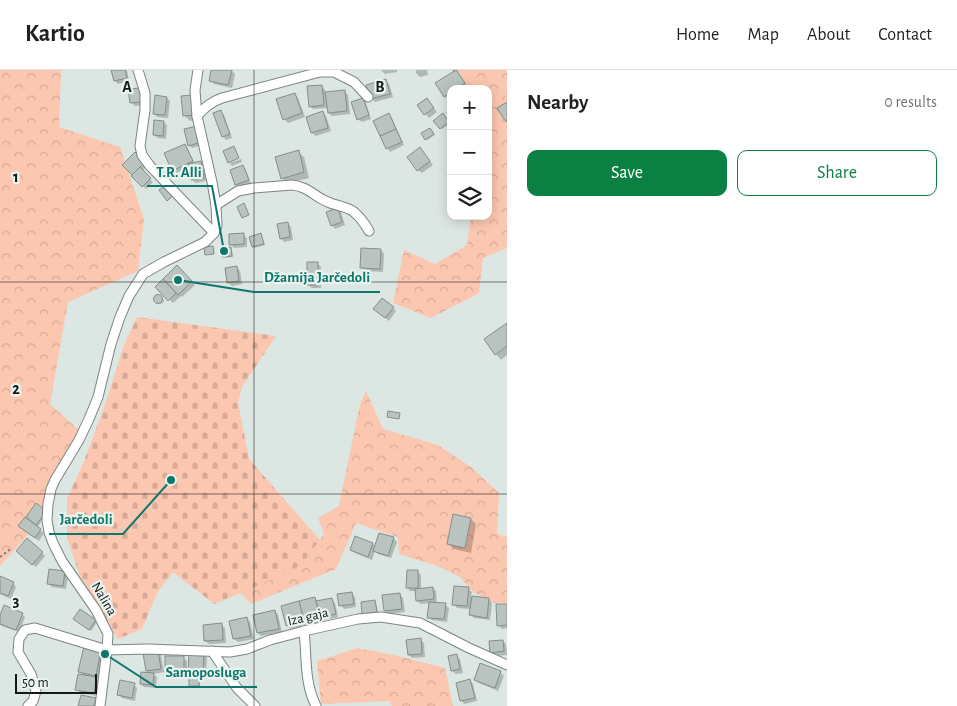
<!DOCTYPE html>
<html lang="en">
<head>
<meta charset="utf-8">
<style>
	:root { --surface:#fff; --page:#f6f6f6; --text:#202124; --muted:#757577; --line:#e0e0e0; --accent:#0b8043 }
	body { margin:0; font-family:"Alegreya Sans",sans-serif; background:var(--page); color:var(--text) }
	.controls { position:absolute; right:15px; top:15px; display:grid; overflow:hidden; border-radius:10px; box-shadow:0 2px 12px #0003 }
	.controls button { width:45px; height:45px; display:grid; place-items:center; padding:0; border:0; border-bottom:1px solid var(--line); background:var(--surface); color:var(--text); font:25px sans-serif }
	.scale { position:absolute; left:15px; bottom:12px; width:82px; box-sizing:border-box; padding-left:5px; border:2px solid #151817; border-top:0; font-size:14px; line-height:18px; white-space:nowrap; color:#151817; -webkit-text-stroke:4px #e9f4ef; paint-order:stroke }
	.list { margin:0; padding:0; list-style:none }
	h2 { display:flex; justify-content:space-between; align-items:center; height:65px; margin:0; padding:0 20px; font-size:21px }
	h2 small { font-size:16px; font-weight:400; color:var(--muted) }
	.actions { display:flex; gap:10px; padding:15px 20px }
	.actions a { flex:1; padding:11px 0; border:1px solid var(--accent); border-radius:10px; text-align:center; font-size:18px; color:var(--accent) }
	.actions .main { background:var(--accent); color:#fff }
	.icon { flex:none; width:28px; height:28px; fill:none; stroke:currentColor; stroke-width:2; stroke-linecap:round; stroke-linejoin:round }
	.map { position:relative; flex:none; width:507px; height:636px; overflow:hidden }
	header { display:flex; align-items:center; gap:30px; box-sizing:border-box; height:70px; padding:0 25px; background:var(--surface); border-bottom:1px solid var(--line) }
	header strong { font-size:24px }
	nav { display:flex; gap:28px; margin-inline-start:auto; font-size:18px }
	main { display:flex }
	aside { flex:1; background:var(--surface) }
	.map>svg:first-child { display:block }
	.forest { fill:url(#forest-crowns) }
	.cemetery { fill:url(#cemetery-stones) }
	.shadow { fill:#0003 }
	.building { fill:#b9c3bf; stroke:#858e8a }
	.lines { fill:none; stroke-linecap:round; stroke-linejoin:round }
	.minor-casing { stroke:#7c8581; stroke-width:11 }
	.path { stroke:#7a807e; stroke-width:2; stroke-dasharray:2.5 2.5; stroke-linecap:butt }
	.minor { stroke:#fff; stroke-width:9 }
	.grid { fill:none; stroke:#151817; stroke-width:1; stroke-opacity:0.55 }
	.labels { text-anchor:middle; dominant-baseline:central; stroke-width:4.5; stroke-linejoin:round; paint-order:stroke }
	.street-label { font-size:14px; fill:#151817; stroke:#e9f4ef }
	.grid-label { font-size:16px; text-anchor:middle; font-weight:bold; fill:#151817; stroke:#e9f4ef; stroke-width:4.5; stroke-linejoin:round; paint-order:stroke }
	.leader { fill:none; stroke:#0f766e; stroke-width:2 }
	.callout-dot { fill:#0f766e; stroke:#e9f4ef; stroke-width:2 }
	.callout-label { font-size:15px; text-anchor:middle; font-weight:bold; fill:#0f766e; stroke:#e9f4ef; stroke-width:4.5; stroke-linejoin:round; paint-order:stroke }
</style>
</head>
<body>
<header>
<strong>Kartio</strong>
<nav><a>Home</a><a>Map</a><a>About</a><a>Contact</a></nav>
</header>
<main>
<div class="map">
<svg width="507" height="636" viewBox="0 0 507 636">
	<defs>
		<pattern id="forest-crowns" width="20" height="18" patternUnits="userSpaceOnUse" patternTransform="scale(1.25)"><rect width="20" height="18" fill="#fcc7b0"/><path d="M2 6a3 3 0 1 1 6 0M12 15a3 3 0 1 1 6 0" fill="none" stroke="#d7aa97"/></pattern>
		<pattern id="cemetery-stones" width="16" height="16" patternUnits="userSpaceOnUse" patternTransform="scale(1.25)"><rect width="16" height="16" fill="#fcc7b0"/><path d="M2 7V4a2 2 0 0 1 4 0v3zM10 15v-3a2 2 0 0 1 4 0v3z" fill="#d7aa97"/></pattern>
	</defs>
	<rect width="100%" height="100%" fill="#dce6e2"/>
	<g class="forest">
		<path d="M0 0H61L59 57 120 77 144 149 138 201 68 232 50 334 81 362 31 461 0 496Z"/>
		<path d="M452 0H507V178L483 188 479 223 431 248 393 233 404 180 435 194 467 175 471 146H488V19H463Z"/>
		<path d="M366 321 383 359 438 375 471 397 499 423 497 464 507 467V533H495L473 522 460 507 437 496 399 484 398 467 356 453 336 499 251 534 227 508 300 496 324 464 318 448 339 436 360 334Z"/>
		<path d="M357 578 394 585 445 598 453 636H392L389 631 321 634 317 591Z"/>
	</g>
	<path class="cemetery" d="M137 247 276 266 242 317 238 333 249 389 320 470 300 496 241 523 214 534 173 502 157 523 142 559 118 569 80 506 67 468V429L84 391 105 335 124 275Z"/>
	<g class="shadow">
		<path d="M112 0H127L129 11 118 14 115 11Z"/>
		<path d="M212 0H231L235 4 232 18 214 14 210 10Z"/>
		<path d="M381 0H397V2L385 4Z"/>
		<path d="M416 0H427L428 5 420 7 416 3Z"/>
		<path d="M452 0H459L457 1 468 17 465 19H451V28L448 29 445 26 454 3Z"/>
		<path d="M386 11 389 14 393 27 375 32 372 29Z"/>
		<path d="M322 16 325 20V23L344 21 348 25 350 44 332 46 329 43 328 38 313 39 310 36Z"/>
		<path d="M130 21 143 23 144 35 135 36 131 32Z"/>
		<path d="M295 24 298 28 305 47 288 53 284 49Z"/>
		<path d="M183 27 199 50 190 51 184 45Z"/>
		<path d="M167 28 170 31 168 48 157 47 154 43Z"/>
		<path d="M362 30 366 33 371 49 362 52 358 49Z"/>
		<path d="M430 33 437 42 429 48 419 35Z"/>
		<path d="M221 42 224 45 232 68 226 70 223 66Z"/>
		<path d="M323 43 326 46 331 61 316 66 312 63 308 48Z"/>
		<path d="M389 45 392 48 404 75 390 82 387 78Z"/>
		<path d="M443 45 450 53 442 59 435 51Z"/>
		<path d="M163 52 167 55 166 69 158 68 154 65Z"/>
		<path d="M185 60 204 75 192 78 189 75Z"/>
		<path d="M432 60 435 65 427 70 426 69Z"/>
		<path d="M451 62V70L447 66Z"/>
		<path d="M185 75 188 79 195 94 200 93 204 96 206 111 196 113 192 110 190 97 176 103 173 100Z"/>
		<path d="M298 82 304 87 309 108 287 113 282 108Z"/>
		<path d="M423 82 433 95 422 103 418 100Z"/>
		<path d="M135 84 147 96 142 101 153 112 146 119 123 95Z"/>
		<path d="M241 89 242 92 232 96 230 93Z"/>
		<path d="M243 97 246 100 251 114 240 118 236 115 231 101Z"/>
		<path d="M337 139 341 143 345 155 335 159 332 155Z"/>
		<path d="M288 153 291 157 293 170 284 172 281 168Z"/>
		<path d="M243 165 247 168V177L234 178 230 174Z"/>
		<path d="M261 165 265 175 254 178 253 176Z"/>
		<path d="M231 178 232 180 233 187 225 188 223 187Z"/>
		<path d="M381 180 384 184 383 202 365 201 361 197Z"/>
		<path d="M318 194 321 197V218H312L308 215Z"/>
		<path d="M177 197 195 215 182 227 181 226 173 233 157 217Z"/>
		<path d="M237 197 240 201 242 214 232 216 228 212Z"/>
		<path d="M158 225 163 228 164 231 163 233 160 234 156 231 155 228 156 226Z"/>
		<path d="M393 238 396 241 389 251 378 242Z"/>
		<path d="M507 254V285L501 290 496 284Z"/>
		<path d="M47 443 37 458 44 463 39 471 23 460 33 453 27 447Z"/>
		<path d="M454 445 471 449 476 454 471 483 454 479 448 474Z"/>
		<path d="M380 464 394 469 397 472 391 488 378 484 375 481 372 490 355 483 351 480 356 468 373 474 376 477Z"/>
		<path d="M42 483 45 486 36 497 21 484Z"/>
		<path d="M64 502 68 506 66 519 52 517 49 514Z"/>
		<path d="M418 502 421 505V519L432 518 436 521 437 534 445 535 449 538 447 552 432 550 428 547 430 533 421 534 417 531 416 521H410L407 517Z"/>
		<path d="M0 508 13 513 16 517 11 529 0 524Z"/>
		<path d="M468 519 472 522 471 527 489 529 492 533 490 550 474 548 471 545V539L457 538 454 534Z"/>
		<path d="M351 523 355 527 356 537 344 539 340 535Z"/>
		<path d="M400 525 403 528 405 542 388 544 385 540Z"/>
		<path d="M315 529 318 532 331 529 335 533 338 547 324 550 325 553 311 556 309 554 290 559 287 555Z"/>
		<path d="M375 531 376 533 378 543 365 545 364 543Z"/>
		<path d="M507 535V558L502 559 498 555Z"/>
		<path d="M275 541 278 545 282 562 261 566 258 563 254 546Z"/>
		<path d="M22 544 25 547 19 562 2 556 0 554V549Z"/>
		<path d="M247 548 250 552 254 569 238 572 234 569Z"/>
		<path d="M76 550 95 551 97 552 91 561Z"/>
		<path d="M221 555 225 558 226 573 209 574 205 571Z"/>
		<path d="M420 569 424 573 425 587 412 588 409 585Z"/>
		<path d="M503 571 506 574 507 585 495 586 491 582Z"/>
		<path d="M101 581 104 584 99 608H96L100 612 97 626 80 623 77 619 84 606 80 601Z"/>
		<path d="M158 582 161 585 164 602 153 604 157 607 156 618 144 617 141 614 150 604 147 601 145 584Z"/>
		<path d="M203 584 207 588 206 606H200V617H191L190 615Z"/>
		<path d="M456 586 460 589 463 603 456 604 452 601 449 587Z"/>
		<path d="M183 588 187 591V607H170L166 604Z"/>
		<path d="M500 602 504 606 498 621 479 613 475 610Z"/>
		<path d="M470 610 473 614 477 631 464 634 461 630Z"/>
		<path d="M134 615 137 618 135 631 122 628 118 624Z"/>
	</g>
	<g class="building">
		<path d="M111 0H125L127 8 114 11Z"/>
		<path d="M211 0H232L228 15 209 11Z"/>
		<path d="M456 0 465 13 456 19H451V22L444 27 435 13Z"/>
		<path d="M386 9 390 24 370 29 366 15Z"/>
		<path d="M322 15 324 35 309 37 307 16Z"/>
		<path d="M140 18 141 32 130 33 128 19Z"/>
		<path d="M345 20 347 41 328 43 325 22Z"/>
		<path d="M295 23 302 43 283 50 276 29Z"/>
		<path d="M155 25 167 27 165 45 153 44Z"/>
		<path d="M192 25 194 45 183 46 181 26Z"/>
		<path d="M363 28 369 45 357 50 351 32Z"/>
		<path d="M427 28 434 38 424 45 417 35Z"/>
		<path d="M507 32V51L506 52 497 38Z"/>
		<path d="M221 40 230 64 222 67 213 43Z"/>
		<path d="M323 41 328 58 311 63 306 47Z"/>
		<path d="M389 43 396 59 380 66 373 51Z"/>
		<path d="M443 43 449 52 440 59 433 51Z"/>
		<path d="M154 50 164 51 163 66 153 65Z"/>
		<path d="M197 56 202 72 188 76 184 59Z"/>
		<path d="M430 58 434 64 425 70 421 63Z"/>
		<path d="M396 59 402 72 386 79 380 66Z"/>
		<path d="M185 74 193 91 172 101 164 83Z"/>
		<path d="M234 76 239 88 228 93 223 81Z"/>
		<path d="M420 77 430 91 417 101 407 87Z"/>
		<path d="M299 80 304 102 281 109 275 87Z"/>
		<path d="M135 82 145 92 132 105 122 95Z"/>
		<path d="M201 91 204 108 191 110 188 94Z"/>
		<path d="M243 95 249 110 235 115 230 100Z"/>
		<path d="M140 97 151 108 142 117 131 106Z"/>
		<path d="M166 115 174 125 167 131 159 120Z"/>
		<path d="M244 133 249 145 242 148 237 137Z"/>
		<path d="M338 138 342 152 331 156 326 142Z"/>
		<path d="M288 152 290 167 280 169 277 154Z"/>
		<path d="M244 163V174L229 175V164Z"/>
		<path d="M261 163 264 174 252 177 249 167Z"/>
		<path d="M213 176 214 184 205 185 204 177Z"/>
		<path d="M231 177 232 186 222 187 221 178Z"/>
		<path d="M361 178 381 179 380 199 360 198Z"/>
		<rect x="307" y="192" width="11" height="23"/>
		<path d="M177 195 192 211 178 225 163 209Z"/>
		<path d="M237 196 239 211 227 213 225 198Z"/>
		<path d="M163 209 176 223 168 231 155 217Z"/>
		<circle cx="158" cy="229" r="4.5"/>
		<path d="M382 228 394 237 385 248 373 239Z"/>
		<path d="M507 253V276L495 285 484 269Z"/>
		<path d="M388 341 400 343 399 349 387 347Z"/>
		<path d="M36 433 47 441 36 455 26 447Z"/>
		<path d="M453 444 471 448 465 478 447 474Z"/>
		<path d="M25 447 41 459 35 468 18 456Z"/>
		<path d="M379 463 394 467 388 486 373 481Z"/>
		<path d="M355 466 373 473 368 487 350 480Z"/>
		<path d="M27 468 43 482 32 495 16 481Z"/>
		<path d="M49 499 65 501 63 516 47 514Z"/>
		<path d="M407 500H418V518H406Z"/>
		<path d="M0 506 14 512 8 526 0 523Z"/>
		<path d="M454 516 469 517 467 536 452 535Z"/>
		<path d="M433 517 434 529 416 531 415 519Z"/>
		<path d="M352 522 354 534 339 536 337 524Z"/>
		<path d="M400 523 402 539 384 541 382 525Z"/>
		<path d="M472 526 489 528 487 548 469 545Z"/>
		<path d="M315 527 320 547 304 551 299 531Z"/>
		<path d="M332 528 336 544 320 547 316 531Z"/>
		<path d="M375 530 377 542 362 544 361 532Z"/>
		<path d="M299 531 304 551 286 556 281 536Z"/>
		<path d="M429 532 446 533 444 549 427 548Z"/>
		<path d="M496 534H507V555L497 556Z"/>
		<path d="M4 535 23 543 16 560 0 554V545Z"/>
		<path d="M80 539 96 550 89 560 73 549Z"/>
		<path d="M275 540 279 559 257 563 253 545Z"/>
		<path d="M247 547 251 566 233 569 229 551Z"/>
		<path d="M222 553 223 570 204 571 203 555Z"/>
		<path d="M421 568 422 584 408 585 406 570Z"/>
		<path d="M503 570 504 581 490 583 489 571Z"/>
		<path d="M84 576 101 579 96 606 78 602Z"/>
		<path d="M158 580 161 599 146 601 143 583Z"/>
		<path d="M189 582 204 583 203 603H188Z"/>
		<path d="M457 584 460 599 451 601 448 586Z"/>
		<rect x="165" y="586" width="19" height="18"/>
		<path d="M480 593 501 601 495 618 474 610Z"/>
		<path d="M141 602 154 603 153 615 140 614Z"/>
		<rect x="189" y="603" width="10" height="13"/>
		<path d="M78 604 97 607 94 623 75 620Z"/>
		<path d="M470 609 475 628 460 631 456 613Z"/>
		<path d="M120 610 135 613 132 628 117 625Z"/>
		<path d="M81 625 96 628 94 636H78Z"/>
	</g>
	<g class="lines">
		<g class="minor-casing">
			<g id="minor">
				<path d="M138 0 145 23V40L140 76 142 85 150 96 214 163"/>
				<path d="M197 46C205 37 211 32 222 28L320 2H334L354 12 368 27"/>
				<path d="M216 135 238 121 254 118 292 115C307 116 315 127 328 132 336 136 347 136 354 142 360 147 365 154 369 161"/>
				<path d="M304 561C307 587 304 612 316 636"/>
				<path d="M212 581 237 618 255 636"/>
				<path d="M28 636 33 631 36 621 31 604 18 582 19 569 25 560 35 558 107 580 147 579 230 582 247 579 270 570 304 561 358 549 381 547 420 553 469 578 507 595"/>
				<path d="M100 636 107 580 108 564 96 540 62 491 53 473 49 462 47 450 48 434 51 419 55 410 79 370 89 349 98 327 111 274 120 247 129 226 143 204 164 192 205 172 214 163 217 156 216 135 212 112 197 46 195 20 198 0"/>
			</g>
		</g>
		<path class="path" d="M0 487 12 478"/>
		<use href="#minor" class="minor"/>
	</g>
	<path class="grid" d="M254 0V636M0 212H507M0 424H507"/>
	<g class="labels">
		<g class="street-label">
			<text transform="translate(104 529) rotate(59)">Nalina</text>
			<text transform="translate(308 547) rotate(-13)">Iza gaja</text>
		</g>
	</g>
	<g class="grid-label">
		<text x="127" y="22">A</text>
		<text x="380" y="22">B</text>
		<text x="16" y="112">1</text>
		<text x="16" y="324">2</text>
		<text x="16" y="536">3</text>
	</g>
	<path class="leader" d="M224 181L212 116H147M178 210L254 222H380M171 410L123 464H49M105 584L156 617H257"/>
	<g class="callout-dot">
		<circle cx="224" cy="181" r="5"/>
		<circle cx="178" cy="210" r="5"/>
		<circle cx="171" cy="410" r="5"/>
		<circle cx="105" cy="584" r="5"/>
	</g>
	<g class="callout-label">
		<text x="179" y="107">T.R. Alli</text>
		<text x="317" y="212">Džamija Jarčedoli</text>
		<text x="86" y="454">Jarčedoli</text>
		<text x="206" y="607">Samoposluga</text>
	</g>
</svg>
<div class="controls">
<button>+</button>
<button>−</button>
<button><svg class="icon" aria-label="layers" viewBox="0 0 24 24"><path d="M12 4l9 5-9 5-9-5zM3 14l9 5 9-5"/></svg></button>
</div>
<div class="scale">50 m</div>
</div>
<aside>
<h2>Nearby<small>0 results</small></h2>
<ul class="list">
</ul>
<div class="actions"><a class="main">Save</a><a>Share</a></div>
</aside>
</main>
</body>
</html>
